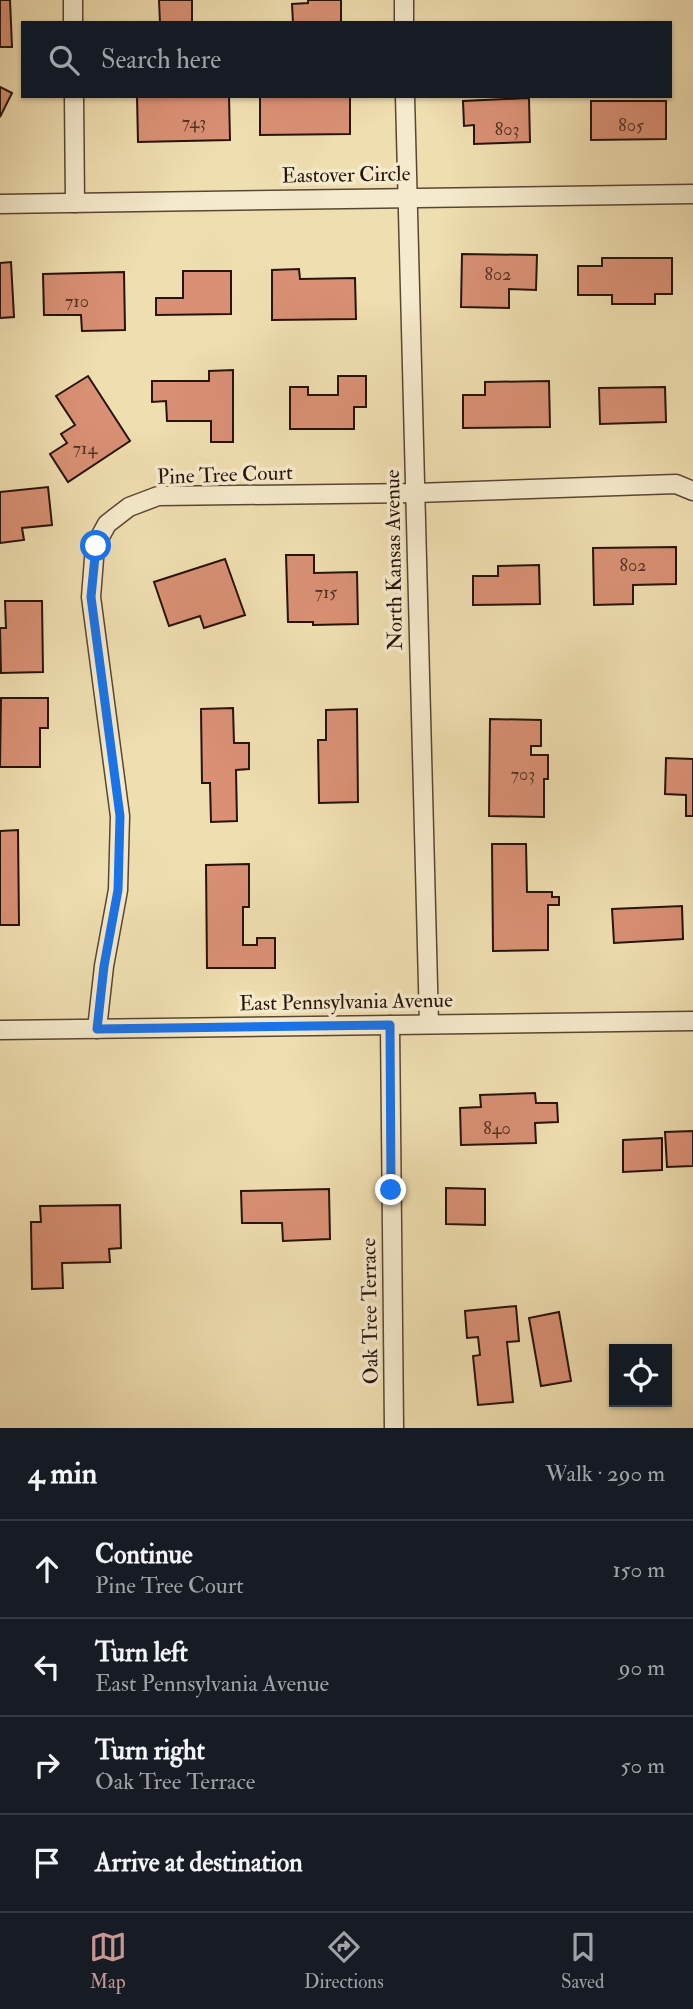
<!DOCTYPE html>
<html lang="en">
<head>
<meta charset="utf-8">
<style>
	:root { --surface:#171b24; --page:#242831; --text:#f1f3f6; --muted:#9ea1a6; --line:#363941; --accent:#c59692 }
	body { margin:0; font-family:"IM FELL Double Pica",serif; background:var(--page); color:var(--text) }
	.controls { position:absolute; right:21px; bottom:21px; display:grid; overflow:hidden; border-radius:0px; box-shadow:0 2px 5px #0004 }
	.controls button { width:63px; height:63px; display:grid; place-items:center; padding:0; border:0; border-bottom:2px solid var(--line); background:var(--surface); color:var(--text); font:35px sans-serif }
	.stop { position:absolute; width:21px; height:21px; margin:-16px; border:5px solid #1a73e8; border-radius:50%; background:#fff }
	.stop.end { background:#1a73e8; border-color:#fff; box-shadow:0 2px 7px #0008 }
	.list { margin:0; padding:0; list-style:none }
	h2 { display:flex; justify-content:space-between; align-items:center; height:91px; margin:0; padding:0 28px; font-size:30px }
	h2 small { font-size:23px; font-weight:400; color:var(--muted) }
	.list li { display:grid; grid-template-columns:46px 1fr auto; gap:21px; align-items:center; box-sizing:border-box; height:98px; padding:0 28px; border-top:2px solid var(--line) }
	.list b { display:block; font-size:26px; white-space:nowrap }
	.list p { margin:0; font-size:23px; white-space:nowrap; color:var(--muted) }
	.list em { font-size:23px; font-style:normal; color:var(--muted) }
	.icon { flex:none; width:38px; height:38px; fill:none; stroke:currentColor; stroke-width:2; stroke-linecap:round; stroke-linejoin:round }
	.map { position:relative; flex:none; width:693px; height:1428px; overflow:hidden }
	.search { position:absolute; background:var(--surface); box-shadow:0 2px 5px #0004; left:21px; right:21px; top:21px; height:77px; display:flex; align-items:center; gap:18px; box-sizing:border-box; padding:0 24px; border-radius:0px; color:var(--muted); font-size:26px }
	.sheet { height:483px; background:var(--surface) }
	nav { display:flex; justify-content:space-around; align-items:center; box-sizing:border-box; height:98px; border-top:2px solid var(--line); background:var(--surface); font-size:19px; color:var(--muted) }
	nav a { display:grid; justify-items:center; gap:4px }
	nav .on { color:var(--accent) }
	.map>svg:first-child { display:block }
	.building { fill:#d99074; stroke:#27130a; stroke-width:2 }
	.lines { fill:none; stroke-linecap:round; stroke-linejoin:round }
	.street-casing { stroke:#594634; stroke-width:21 }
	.street { stroke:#f5eacc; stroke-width:18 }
	.route { stroke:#1a73e8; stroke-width:9 }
	.labels { text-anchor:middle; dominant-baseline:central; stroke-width:7; stroke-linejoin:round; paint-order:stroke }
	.number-label { font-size:18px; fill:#543224 }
	.street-label { font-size:21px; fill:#27130a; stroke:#f5eacc }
</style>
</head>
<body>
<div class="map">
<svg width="693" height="1428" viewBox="0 0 693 1428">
	<rect width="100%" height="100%" fill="#efdeb0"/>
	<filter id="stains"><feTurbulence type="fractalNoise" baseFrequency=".00286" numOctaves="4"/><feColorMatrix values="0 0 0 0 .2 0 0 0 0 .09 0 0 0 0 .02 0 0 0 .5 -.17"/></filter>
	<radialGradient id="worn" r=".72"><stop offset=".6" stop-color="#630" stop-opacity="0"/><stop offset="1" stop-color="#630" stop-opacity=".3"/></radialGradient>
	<g class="building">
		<path d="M0 0H10L12 47H0Z"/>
		<path d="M159 0H192V23H160Z"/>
		<path d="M308 0H341V23H293L292 4 308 3Z"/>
		<path d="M0 87 12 93 0 117Z"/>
		<path d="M137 96H229L230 140 138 142Z"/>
		<path d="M260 96H350V134L260 135Z"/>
		<path d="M529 98 530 142 474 144V125L464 126 463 101Z"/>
		<path d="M591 101H666V139L591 140Z"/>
		<path d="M462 254 537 255 536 290 509 289V308L461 307Z"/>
		<path d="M602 258H672V294H655V304H612V295H578V266H602Z"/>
		<path d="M11 262 14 317 0 318V263Z"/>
		<path d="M299 269 300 279 355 278 356 319 272 320V270Z"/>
		<path d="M183 271H231V314L156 315V298H183Z"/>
		<path d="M124 272 125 330 82 331 81 315H44L43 274Z"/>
		<path d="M233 370V442H211V421H167L166 401 152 402V381H209V371Z"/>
		<path d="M88 376 130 441 68 482 50 454 67 443 61 434 75 425 56 396Z"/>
		<path d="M338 376H366V407H354V429H290V387H308V395H338Z"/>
		<path d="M549 381 550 427 463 428V395H485V382Z"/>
		<path d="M665 387 666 422 600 424 599 388Z"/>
		<path d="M48 487 52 525 22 528 24 540 0 543V492Z"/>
		<path d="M676 547V584L633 585V604L594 605 593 548Z"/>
		<path d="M286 555H314V573L357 572 358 624 313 625V622H288Z"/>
		<path d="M225 559 245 615 204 628 200 616 169 626 154 582Z"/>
		<path d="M539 565 540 604 473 605V576H498V566Z"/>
		<path d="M5 601H42L43 672 1 673 0 628H6Z"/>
		<path d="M1 698H48V728H40V767H0Z"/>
		<path d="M233 708 234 743H249V769L236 770 237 821 211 822 210 783H202L201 709Z"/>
		<path d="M357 709 358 802 319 803 318 740H326V710Z"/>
		<path d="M490 719 541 720V746H531V755H548V779H544V817L489 816Z"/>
		<path d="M666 758 693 759V816H686V795L665 794Z"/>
		<path d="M18 830 19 925H0V831Z"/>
		<path d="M492 844H526L527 892H552V897H559V905H548V950L493 951Z"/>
		<path d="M249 864V907H243V945H257V938H275V968H207L206 865Z"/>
		<path d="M682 906 683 939 614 943 612 909Z"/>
		<path d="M535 1093 536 1103H557L558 1122 535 1123 536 1143 461 1145 460 1108 481 1107 480 1095Z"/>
		<path d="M693 1131V1166L667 1167 665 1132Z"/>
		<path d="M662 1138V1170L623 1172V1140Z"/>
		<path d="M446 1188 485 1189V1225L446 1224Z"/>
		<path d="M329 1189 330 1239 283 1241 282 1223H242L241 1191Z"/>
		<path d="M120 1205 121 1248 109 1249 110 1262 62 1263 63 1288 32 1289 31 1222H41L40 1206Z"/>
		<path d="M516 1306 519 1341 507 1342 513 1402 478 1405 473 1356 480 1355 478 1337 467 1338 465 1311Z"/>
		<path d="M559 1312 571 1381 541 1386 529 1318Z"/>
	</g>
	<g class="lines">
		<g class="street-casing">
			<g id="street">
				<path d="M73 0V23"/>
				<path d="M404 0V23"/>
				<path d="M74 96 75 203"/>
				<path d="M405 96 429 1024"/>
				<path d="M0 204 693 194"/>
				<path d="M390 1025 394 1428"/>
				<path d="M97 1029 104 966 118 890 120 816 91 597 95 546 107 524 129 507 158 496 416 493 676 484 693 491"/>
				<path d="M0 1030 693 1021"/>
			</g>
		</g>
		<use href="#street" class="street"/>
	</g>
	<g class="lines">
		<path class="route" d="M96 546 91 597 120 816 118 890 104 966 97 1029 390 1025 391 1190"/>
	</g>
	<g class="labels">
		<g class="number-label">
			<text x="194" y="122">743</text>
			<text x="631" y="125">805</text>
			<text x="507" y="129">803</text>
			<text x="498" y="274">802</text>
			<text x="77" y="301">710</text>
			<text x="85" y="448">714</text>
			<text x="633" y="565">802</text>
			<text x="326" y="592">715</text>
			<text x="523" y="774">703</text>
			<text x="497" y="1128">840</text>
		</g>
		<g class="street-label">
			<text transform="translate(346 175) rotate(-1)">Eastover Circle</text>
			<text transform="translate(225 475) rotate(-2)">Pine Tree Court</text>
			<text transform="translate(394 560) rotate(-91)">North Kansas Avenue</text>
			<text transform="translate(346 1002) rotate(-1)">East Pennsylvania Avenue</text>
			<text transform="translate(370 1311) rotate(-91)">Oak Tree Terrace</text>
		</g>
	</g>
	<rect width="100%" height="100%" filter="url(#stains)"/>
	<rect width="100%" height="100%" fill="url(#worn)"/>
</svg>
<div class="controls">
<button><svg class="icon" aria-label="locate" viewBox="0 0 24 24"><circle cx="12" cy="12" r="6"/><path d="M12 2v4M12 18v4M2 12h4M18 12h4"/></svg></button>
</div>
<div class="stop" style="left:96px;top:546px"></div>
<div class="stop end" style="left:391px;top:1190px"></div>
<div class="search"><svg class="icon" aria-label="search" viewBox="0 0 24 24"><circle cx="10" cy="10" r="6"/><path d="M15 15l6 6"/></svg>Search here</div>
</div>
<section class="sheet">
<h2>4 min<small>Walk · 290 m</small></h2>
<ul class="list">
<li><svg class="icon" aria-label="ahead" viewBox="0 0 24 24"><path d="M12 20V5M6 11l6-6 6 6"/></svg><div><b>Continue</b><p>Pine Tree Court</p></div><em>150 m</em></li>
<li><svg class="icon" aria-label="left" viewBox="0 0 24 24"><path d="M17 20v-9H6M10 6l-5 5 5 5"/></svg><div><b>Turn left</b><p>East Pennsylvania Avenue</p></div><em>90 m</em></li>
<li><svg class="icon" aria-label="right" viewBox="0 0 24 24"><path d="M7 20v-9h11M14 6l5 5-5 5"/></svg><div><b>Turn right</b><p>Oak Tree Terrace</p></div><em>50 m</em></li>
<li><svg class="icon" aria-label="arrive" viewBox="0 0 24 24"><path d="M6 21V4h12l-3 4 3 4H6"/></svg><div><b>Arrive at destination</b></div></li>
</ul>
</section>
<nav>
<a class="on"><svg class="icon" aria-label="map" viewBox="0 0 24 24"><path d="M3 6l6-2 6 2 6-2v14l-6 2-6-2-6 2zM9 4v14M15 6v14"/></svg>Map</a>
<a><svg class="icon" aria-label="directions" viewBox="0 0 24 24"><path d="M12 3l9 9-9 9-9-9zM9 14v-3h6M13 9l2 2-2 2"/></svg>Directions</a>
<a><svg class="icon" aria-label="saved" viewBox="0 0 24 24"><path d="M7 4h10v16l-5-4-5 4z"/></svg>Saved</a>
</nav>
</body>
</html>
